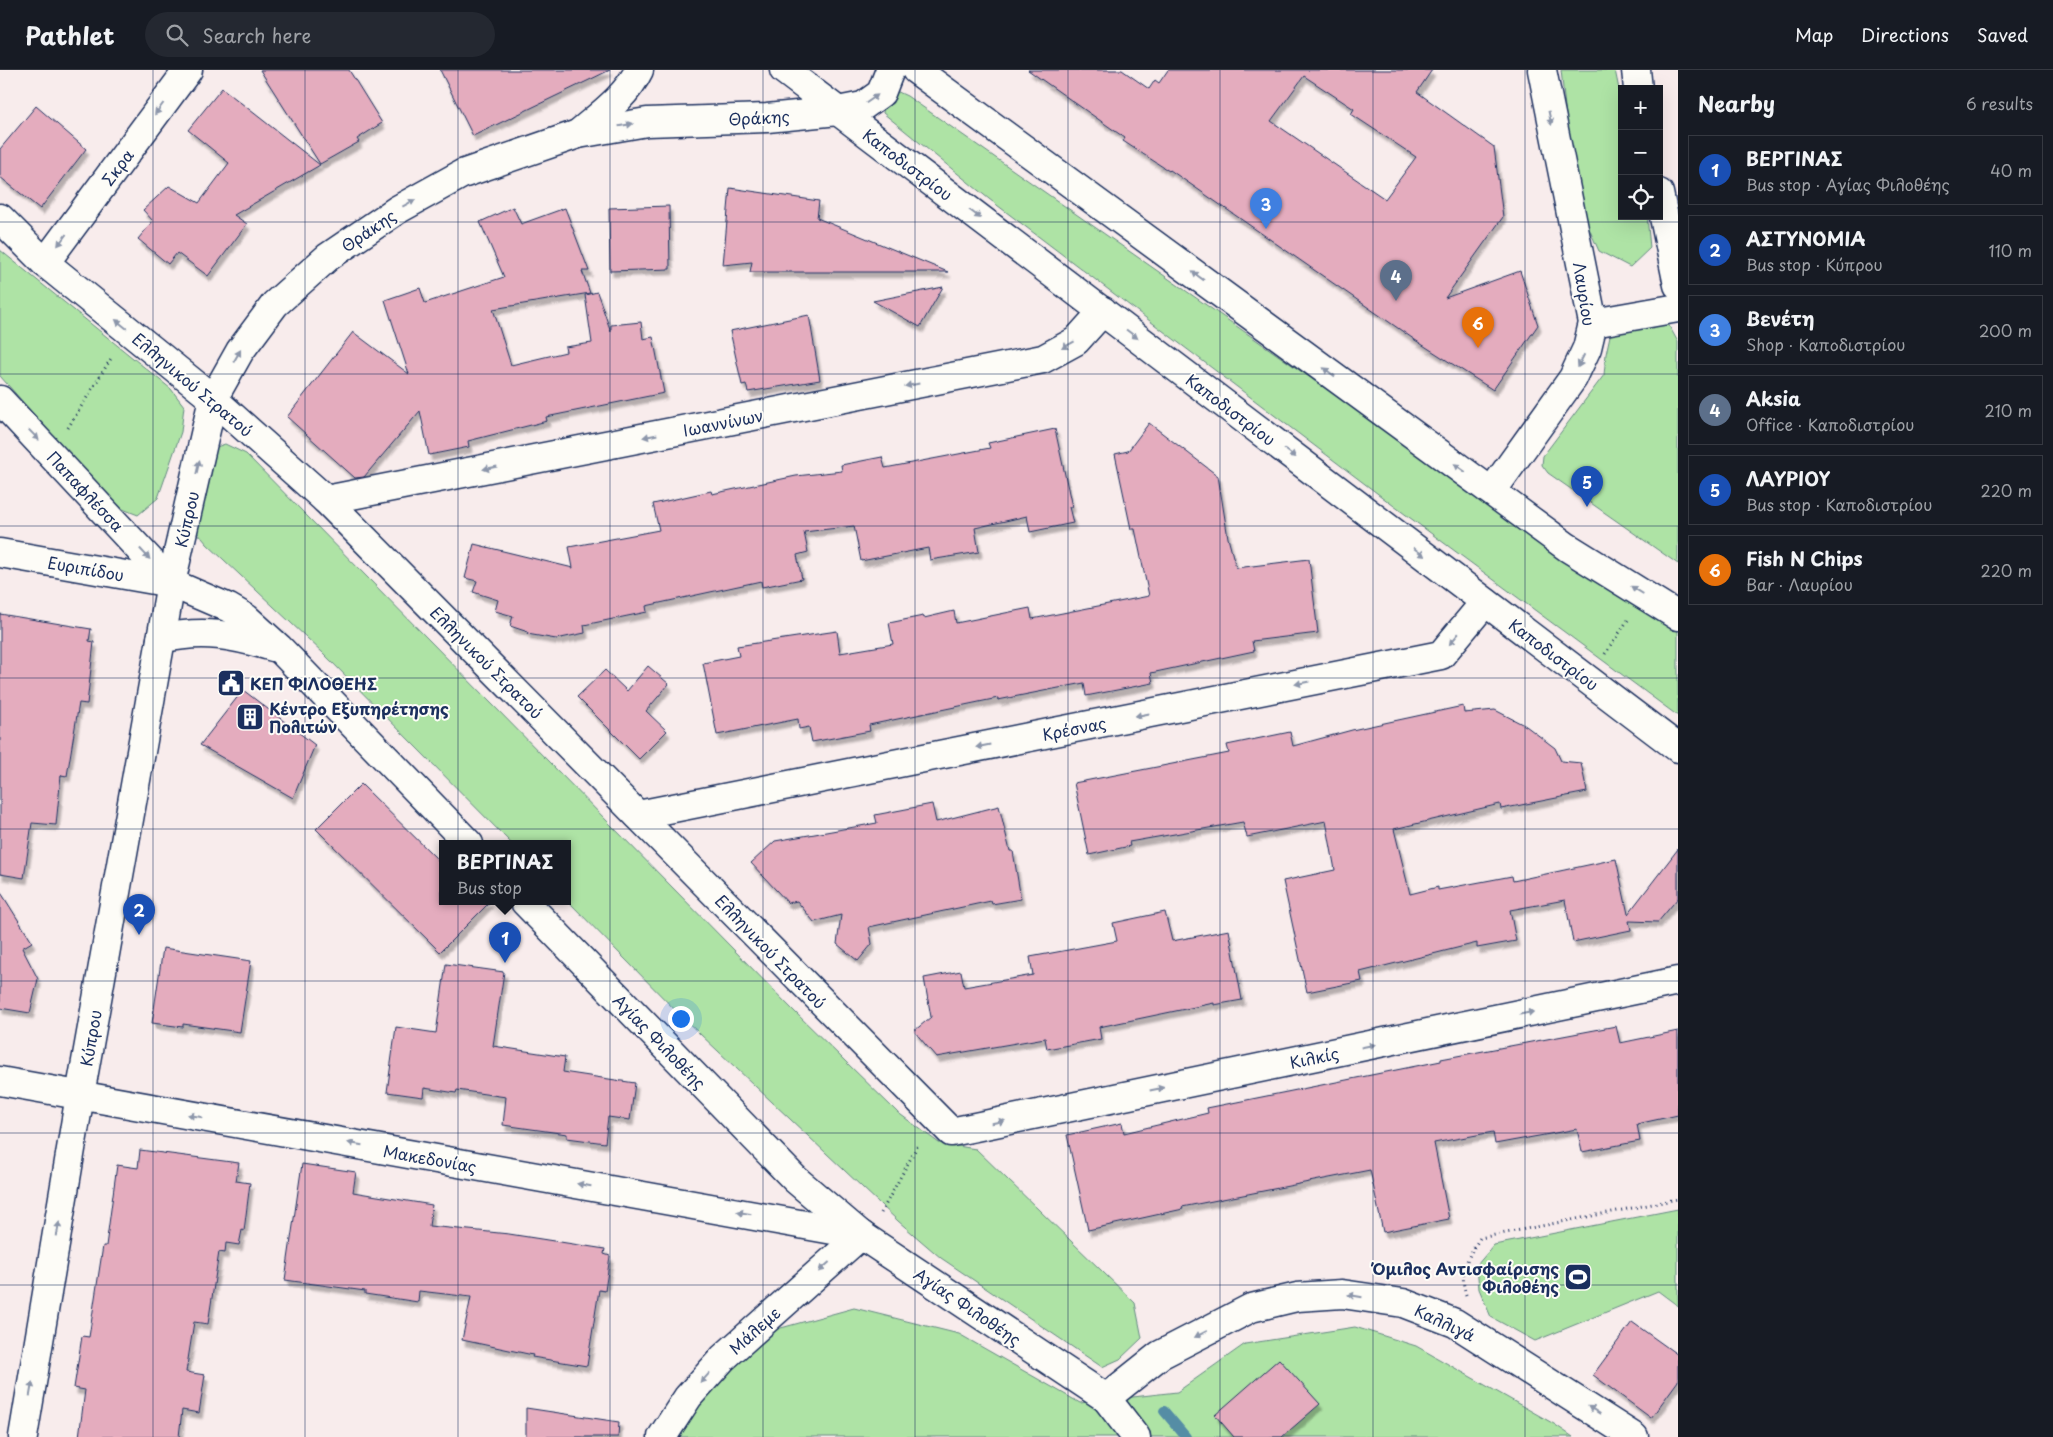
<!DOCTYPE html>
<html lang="en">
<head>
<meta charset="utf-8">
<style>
	:root { --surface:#171b24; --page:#242831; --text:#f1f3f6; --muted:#9ea1a6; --line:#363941; --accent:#db2777 }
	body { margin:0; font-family:"Playpen Sans",sans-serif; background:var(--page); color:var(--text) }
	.controls { position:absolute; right:15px; top:15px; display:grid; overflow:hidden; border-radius:0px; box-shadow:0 5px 20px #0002 }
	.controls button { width:45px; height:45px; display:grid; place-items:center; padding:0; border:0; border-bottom:1px solid var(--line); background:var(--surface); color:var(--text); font:25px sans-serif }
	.you { position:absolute; left:680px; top:948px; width:18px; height:18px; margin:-12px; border:4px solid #fff; border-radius:50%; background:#1a73e8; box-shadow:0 0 0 8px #1a73e833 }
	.badge { display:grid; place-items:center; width:32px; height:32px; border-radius:50%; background:var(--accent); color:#fff; font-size:16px; font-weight:700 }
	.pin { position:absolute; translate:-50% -41px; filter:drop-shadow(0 1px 2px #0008) }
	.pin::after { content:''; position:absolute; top:26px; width:18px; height:15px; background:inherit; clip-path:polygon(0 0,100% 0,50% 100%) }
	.popup { position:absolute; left:439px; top:770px; width:132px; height:65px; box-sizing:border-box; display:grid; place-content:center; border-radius:0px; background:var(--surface); filter:drop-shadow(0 1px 4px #0005); font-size:16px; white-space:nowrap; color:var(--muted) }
	.popup b { font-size:19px; color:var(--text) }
	.popup::after { content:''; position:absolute; left:50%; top:100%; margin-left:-10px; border:10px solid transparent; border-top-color:var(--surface) }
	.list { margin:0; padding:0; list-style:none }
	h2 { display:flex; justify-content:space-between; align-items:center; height:65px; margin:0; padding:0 20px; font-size:21px }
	h2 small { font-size:16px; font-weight:400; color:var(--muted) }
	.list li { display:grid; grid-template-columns:32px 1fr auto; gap:15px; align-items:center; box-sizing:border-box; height:70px; margin:0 10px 10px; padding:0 10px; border:1px solid var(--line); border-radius:0px }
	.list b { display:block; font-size:19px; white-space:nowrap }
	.list p { margin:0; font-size:16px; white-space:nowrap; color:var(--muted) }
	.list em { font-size:16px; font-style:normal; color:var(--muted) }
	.icon { flex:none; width:28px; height:28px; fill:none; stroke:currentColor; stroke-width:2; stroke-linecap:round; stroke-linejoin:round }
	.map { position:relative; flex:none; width:1678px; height:1367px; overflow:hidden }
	header { display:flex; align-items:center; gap:30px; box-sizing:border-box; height:70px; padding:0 25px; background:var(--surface); border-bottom:1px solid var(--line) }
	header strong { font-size:24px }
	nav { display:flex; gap:28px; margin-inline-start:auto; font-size:18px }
	.search { width:350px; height:45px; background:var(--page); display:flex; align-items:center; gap:12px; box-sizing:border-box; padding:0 18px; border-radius:28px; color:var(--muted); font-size:19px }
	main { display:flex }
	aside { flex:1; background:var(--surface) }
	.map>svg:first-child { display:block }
	.green { fill:#aee3a5; stroke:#648982 }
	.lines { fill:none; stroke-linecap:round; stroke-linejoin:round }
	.stream { stroke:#558da5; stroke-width:10 }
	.building { fill:#e4acbe; stroke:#1b2f5e; fill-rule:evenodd; filter:url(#shadow) }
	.minor-casing { stroke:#1b2f5e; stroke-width:31 }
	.major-casing { stroke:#1b2f5e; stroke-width:31 }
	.path { stroke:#1b2f5e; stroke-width:3; stroke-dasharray:1 4; stroke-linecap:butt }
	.minor { stroke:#fdfcf7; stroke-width:28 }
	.major { stroke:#fdfcf7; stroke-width:28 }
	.oneway { fill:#8c96aa }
	.grid { fill:none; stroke:#1b2f5e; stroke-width:1; stroke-opacity:0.55 }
	.labels { text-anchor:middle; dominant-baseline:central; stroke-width:4; stroke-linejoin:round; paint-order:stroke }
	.street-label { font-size:16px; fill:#1b2f5e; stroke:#fdfcf7 }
	.poi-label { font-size:16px; font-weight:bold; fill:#1b2f5e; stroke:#fdfcf7; text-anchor:start }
</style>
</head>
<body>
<header>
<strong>Pathlet</strong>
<div class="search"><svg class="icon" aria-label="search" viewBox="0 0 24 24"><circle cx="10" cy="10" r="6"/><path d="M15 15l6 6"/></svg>Search here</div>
<nav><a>Map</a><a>Directions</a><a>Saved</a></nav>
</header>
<main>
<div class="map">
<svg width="1678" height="1367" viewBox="0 0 1678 1367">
	<defs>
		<filter id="shadow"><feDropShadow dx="3" dy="5.5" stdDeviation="1" flood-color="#0004"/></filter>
	</defs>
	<rect width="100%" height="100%" fill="#f8ecec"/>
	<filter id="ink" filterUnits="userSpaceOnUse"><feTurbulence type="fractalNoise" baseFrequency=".02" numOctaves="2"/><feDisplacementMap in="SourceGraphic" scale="10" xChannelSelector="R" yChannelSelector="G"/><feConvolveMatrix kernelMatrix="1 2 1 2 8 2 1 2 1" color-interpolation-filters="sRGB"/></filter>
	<g filter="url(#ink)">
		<g class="green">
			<path d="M1561 0H1615L1622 34V146H1647L1650 178 1630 197 1599 181 1586 152 1568 64Z"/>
			<path d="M894 20 907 26 1494 436 1678 561V646L1394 436 989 129 883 43 885 27Z"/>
			<path d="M0 180 171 319 184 336 181 362 158 428 138 445 115 436 0 306Z"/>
			<path d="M1667 252 1678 272V494L1548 403 1542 395 1543 386 1604 305 1606 284 1611 261Z"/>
			<path d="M225 374 246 384 793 940 897 1042 939 1073 976 1079 1135 1233 1142 1268 1120 1289 1102 1297 941 1188 898 1151 682 947 568 831V774H512L323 583 207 474 192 456 211 379Z"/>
			<path d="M1678 1139V1236L1658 1221 1535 1271 1491 1247 1479 1219 1477 1195 1494 1175Z"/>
			<path d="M854 1238 959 1264 1080 1333 1177 1322 1245 1274 1355 1257 1416 1276 1554 1354 1573 1367H674L683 1347 759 1264Z"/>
		</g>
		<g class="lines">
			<path class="stream" d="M1164 1341 1186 1367"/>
		</g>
		<g class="building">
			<path d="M260 0H349L382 53 357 69 359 72 320 94Z"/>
			<path d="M440 0H610L473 66Z"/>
			<path d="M1028 0H1122L1149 19 1155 10 1159 13 1168 0H1432L1417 22 1494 77 1503 147 1445 228 1520 201 1538 255 1493 320 1415 270 1170 100 1169 101 1123 71 1125 68ZM1304 6 1354 39 1351 44 1416 87 1385 129 1271 51Z"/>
			<path d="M222 18 320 95 234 145 247 154 208 206 177 183 168 194 138 169 153 151 143 140 169 116 199 133 229 93 188 60Z"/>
			<path d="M36 36 86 79 40 139 0 107V79Z"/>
			<path d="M730 118 819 131 817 148 948 202H750L752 192 723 195Z"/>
			<path d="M669 136 670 199 610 201 609 138Z"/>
			<path d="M513 137 521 154 565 138 589 201H582L590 223 493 239 511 295 566 282 565 277 592 273 585 225 597 222 611 262V255L641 252 643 269 653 267 664 323 546 347 547 351 468 371 469 377 429 385 420 341 364 407 355 408 287 347 353 262 409 304 385 230 420 218 425 233 504 207 480 152Z"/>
			<path d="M943 217 920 257 873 231Z"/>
			<path d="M809 245 820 310 748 322 746 314 742 315 730 261Z"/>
			<path d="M1149 353 1218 406 1228 468 1236 498 1309 489 1318 563 1252 571 1254 581 1151 603 1153 613 1086 626 1084 613 998 630V628L869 655 870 661 812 672 809 657 799 659 798 649 717 665 703 593 739 586 737 576 837 561 840 583 893 574 889 553 923 546 924 548 954 541 956 553 1030 538 1032 549 1149 526 1135 459H1131L1115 384 1128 381Z"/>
			<path d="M1055 359 1072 437H1069L1073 453 1030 462 1027 446 975 458 979 482 930 490 928 478 861 491 854 456 804 462 808 482 797 485 802 509 762 517 761 511 646 536 647 542 584 555 585 563 556 569 527 564 528 562 510 556 513 546 495 541 498 530 473 522 477 511 465 508 474 474 573 498 569 477 659 460 653 434 711 421 712 424 796 406 842 401 841 395 882 387 885 398 990 378 988 373Z"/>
			<path d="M0 544 91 559 89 571 94 572 87 634 79 633 67 706 61 705 56 755 32 753 24 808 0 804Z"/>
			<path d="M648 596 669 614 646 641 667 661 639 689 577 627 605 600 627 621Z"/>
			<path d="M243 620 315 675 293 728 200 675Z"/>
			<path d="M1463 636 1464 643 1495 640 1526 656 1555 678 1561 691 1581 693 1587 722 1501 739 1500 734 1394 759 1410 824 1438 817V820L1512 806 1513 811 1616 789 1628 844 1678 779V828L1658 852 1629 851 1631 860 1573 872 1565 830 1510 840 1516 871 1477 878V873L1360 902 1362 911 1307 922 1283 811 1335 800 1326 751 1247 767 1243 752 1129 772 1130 776 1089 785 1074 713 1229 683 1227 675 1290 662 1293 676 1352 660Z"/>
			<path d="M361 714 442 794V832H490L440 882 316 759Z"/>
			<path d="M932 734 936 752 999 736 1010 781H1013L1021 829 992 834 991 831 869 857 872 874 858 891 837 874 841 845 814 852 797 831 788 833 751 793 775 771 877 753 875 745Z"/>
			<path d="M0 821 32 872 22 878 38 909 30 943 0 938Z"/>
			<path d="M1165 842 1172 871 1229 860 1242 930 1214 935V933L1099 957 1101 969 1047 979 1045 968 936 987 914 961 931 947 924 908 961 901 964 917 1033 905 1030 887 1117 871 1113 853Z"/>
			<path d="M163 878 251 891 240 962 183 954V957L152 953Z"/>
			<path d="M446 894 504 902 493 976 565 987 563 1002 635 1013 630 1050 608 1047 605 1073 567 1068V1064L503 1055 506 1027 457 1020 456 1023 424 1018 423 1027 387 1022 396 957 436 963Z"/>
			<path d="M1616 956 1620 973 1678 961V1045L1637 1054 1640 1071 1582 1082 1577 1059 1495 1074 1493 1062 1434 1073 1449 1149 1383 1162 1370 1100 1182 1137 1183 1139 1088 1160 1067 1065 1122 1053 1124 1063 1208 1043 1207 1038 1441 991V989Z"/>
			<path d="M140 1080 239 1093 236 1111 250 1113 244 1161 242 1160 239 1175 226 1173 225 1183 219 1182 208 1254 194 1252 186 1302 205 1305 199 1343 182 1340 179 1367H79L85 1320 74 1318 82 1266 89 1267 103 1176H106L117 1095 138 1098Z"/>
			<path d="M302 1094 356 1102 353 1122 432 1135 429 1156 509 1164 605 1179 604 1184 610 1186 605 1221 599 1220 587 1296 532 1287 533 1285 462 1270 471 1227 419 1221 418 1232 365 1224V1221L285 1210Z"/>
			<path d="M1632 1252 1678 1285V1311L1651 1348 1593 1305Z"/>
			<path d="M1279 1289 1320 1334 1282 1367H1234L1215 1345Z"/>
			<path d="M526 1338 619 1352 618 1367H526Z"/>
		</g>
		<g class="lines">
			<g class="minor-casing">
				<g id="minor">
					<path d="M1636 0 1638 19"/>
					<path d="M578 64C601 44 626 27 639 0"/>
					<path d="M1659 123 1678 215"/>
					<path d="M0 148 45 193 213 329 326 430 951 1062 1678 911"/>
					<path d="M45 193 188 0"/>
					<path d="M1593 253 1678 238"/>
					<path d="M0 330 171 513"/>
					<path d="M1492 421 1573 308 1587 278 1593 253 1542 0"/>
					<path d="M326 430 1043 289 1076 271 1103 241"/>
					<path d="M0 483 171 513 229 538 246 548 279 578 469 774"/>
					<path d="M161 569C203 559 233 565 273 577"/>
					<path d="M638 745 1441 585 1485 532"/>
					<path d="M525 832 795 1109 861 1165 1106 1328 1136 1367"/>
					<path d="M0 1011 861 1165"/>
					<path d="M1106 1328 1160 1285 1251 1238 1297 1227 1342 1224 1403 1233 1455 1253 1634 1367"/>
					<path d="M23 1367 80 1025 171 513 213 329 240 281 275 234 328 187 397 140 462 104 578 64 647 52 767 48 838 41 863 36 881 23 890 0"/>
					<path d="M662 1367 688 1327 723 1288 861 1165"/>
				</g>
			</g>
			<g class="major-casing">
				<g id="major">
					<path d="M784 0 1678 678"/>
					<path d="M916 0 1567 477 1678 546"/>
				</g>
			</g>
			<g class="path">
				<path d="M68 358 112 287"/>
				<path d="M1605 584 1628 550"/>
				<path d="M881 1143 919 1073"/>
				<path d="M1466 1225C1459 1202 1467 1188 1480 1168L1678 1129"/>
			</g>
			<use href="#minor" class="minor"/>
			<use href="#major" class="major"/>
		</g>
		<defs><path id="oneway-solid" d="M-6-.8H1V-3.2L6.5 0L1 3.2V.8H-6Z" transform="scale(1.25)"/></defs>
		<g class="oneway">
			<use href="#oneway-solid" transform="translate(872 29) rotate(-35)"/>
			<use href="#oneway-solid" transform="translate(159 39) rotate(127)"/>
			<use href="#oneway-solid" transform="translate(1550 48) rotate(78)"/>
			<use href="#oneway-solid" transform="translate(626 55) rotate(-10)"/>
			<use href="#oneway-solid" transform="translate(409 133) rotate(-28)"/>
			<use href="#oneway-solid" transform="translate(975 144) rotate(37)"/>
			<use href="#oneway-solid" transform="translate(62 170) rotate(127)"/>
			<use href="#oneway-solid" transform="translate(1198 206) rotate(-144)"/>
			<use href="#oneway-solid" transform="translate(121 254) rotate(-141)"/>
			<use href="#oneway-solid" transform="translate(1132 264) rotate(37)"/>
			<use href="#oneway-solid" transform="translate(1068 275) rotate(151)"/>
			<use href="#oneway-solid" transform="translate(237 286) rotate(-60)"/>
			<use href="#oneway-solid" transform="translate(1581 291) rotate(116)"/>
			<use href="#oneway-solid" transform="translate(1329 302) rotate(-144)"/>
			<use href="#oneway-solid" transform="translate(912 315) rotate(169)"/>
			<use href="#oneway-solid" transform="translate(34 365) rotate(46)"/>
			<use href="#oneway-solid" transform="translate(650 366) rotate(169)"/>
			<use href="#oneway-solid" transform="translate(1290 383) rotate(37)"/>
			<use href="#oneway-solid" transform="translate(198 397) rotate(-77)"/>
			<use href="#oneway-solid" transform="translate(490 398) rotate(169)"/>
			<use href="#oneway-solid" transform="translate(1460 398) rotate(-144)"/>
			<use href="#oneway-solid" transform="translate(1419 482) rotate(37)"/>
			<use href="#oneway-solid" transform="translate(145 484) rotate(47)"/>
			<use href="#oneway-solid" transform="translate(1637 520) rotate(-148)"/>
			<use href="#oneway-solid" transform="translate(1454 569) rotate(130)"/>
			<use href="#oneway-solid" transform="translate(1302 613) rotate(169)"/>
			<use href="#oneway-solid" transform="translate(1142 645) rotate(169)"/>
			<use href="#oneway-solid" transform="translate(983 676) rotate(169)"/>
			<use href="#oneway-solid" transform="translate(1527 943) rotate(-12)"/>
			<use href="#oneway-solid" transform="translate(1368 976) rotate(-12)"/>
			<use href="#oneway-solid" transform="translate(1157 1019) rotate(-12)"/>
			<use href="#oneway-solid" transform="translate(195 1046) rotate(-170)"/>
			<use href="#oneway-solid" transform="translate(998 1052) rotate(-12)"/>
			<use href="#oneway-solid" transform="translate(355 1074) rotate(-170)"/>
			<use href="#oneway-solid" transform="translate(584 1115) rotate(-170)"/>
			<use href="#oneway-solid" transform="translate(744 1143) rotate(-170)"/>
			<use href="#oneway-solid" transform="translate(58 1159) rotate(-80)"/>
			<use href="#oneway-solid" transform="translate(824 1197) rotate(138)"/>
			<use href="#oneway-solid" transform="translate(1355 1226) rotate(-171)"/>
			<use href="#oneway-solid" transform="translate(1201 1264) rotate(153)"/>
			<use href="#oneway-solid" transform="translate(705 1308) rotate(132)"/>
			<use href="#oneway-solid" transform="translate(31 1319) rotate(-80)"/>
			<use href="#oneway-solid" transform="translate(1594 1340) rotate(-148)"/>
		</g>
	</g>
	<path class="grid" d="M153 0V1367M305 0V1367M458 0V1367M610 0V1367M763 0V1367M915 0V1367M1068 0V1367M1220 0V1367M1373 0V1367M1525 0V1367M0 152H1678M0 304H1678M0 456H1678M0 608H1678M0 759H1678M0 911H1678M0 1063H1678M0 1215H1678"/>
	<defs>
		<g id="civic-square" transform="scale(1.4375)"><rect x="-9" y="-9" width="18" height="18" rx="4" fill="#1b2f5e" stroke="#fdfcf7"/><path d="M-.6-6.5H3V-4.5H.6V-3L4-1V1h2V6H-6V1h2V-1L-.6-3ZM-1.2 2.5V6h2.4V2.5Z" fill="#fff"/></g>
		<g id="building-square" transform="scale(1.4375)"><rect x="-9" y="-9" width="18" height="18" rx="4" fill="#1b2f5e" stroke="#fdfcf7"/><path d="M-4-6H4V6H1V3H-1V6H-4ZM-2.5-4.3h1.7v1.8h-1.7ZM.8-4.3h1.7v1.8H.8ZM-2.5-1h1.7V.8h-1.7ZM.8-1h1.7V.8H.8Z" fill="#fff"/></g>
		<g id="stadium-square" transform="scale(1.4375)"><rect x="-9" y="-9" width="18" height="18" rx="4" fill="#1b2f5e" stroke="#fdfcf7"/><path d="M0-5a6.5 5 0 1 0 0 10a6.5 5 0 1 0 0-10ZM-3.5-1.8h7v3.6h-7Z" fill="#fff"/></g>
	</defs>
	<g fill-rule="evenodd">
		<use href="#civic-square" x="231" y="613"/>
		<use href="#building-square" x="250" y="647"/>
		<use href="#stadium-square" x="1578" y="1207"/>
	</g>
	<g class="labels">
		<g class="street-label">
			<text transform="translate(759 47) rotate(-3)">Θράκης</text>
			<text transform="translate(908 94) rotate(37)">Καποδιστρίου</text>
			<text transform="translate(117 97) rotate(-53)">Σκρα</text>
			<text transform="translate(368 160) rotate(-34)">Θράκης</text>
			<text transform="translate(1585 224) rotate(81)">Λαυρίου</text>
			<text transform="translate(193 314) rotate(40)">Ελληνικού Στρατού</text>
			<text transform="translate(1231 339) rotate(37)">Καποδιστρίου</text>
			<text transform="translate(723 352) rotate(-11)">Ιωαννίνων</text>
			<text transform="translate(86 421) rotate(47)">Παπαφλέσσα</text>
			<text transform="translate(186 449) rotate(-77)">Κύπρου</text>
			<text transform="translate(86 498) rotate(10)">Ευριπίδου</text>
			<text transform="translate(1554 584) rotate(37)">Καποδιστρίου</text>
			<text transform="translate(487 592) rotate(45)">Ελληνικού Στρατού</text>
			<text transform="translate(1074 658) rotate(-11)">Κρέσνας</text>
			<text transform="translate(771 881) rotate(46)">Ελληνικού Στρατού</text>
			<text transform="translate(90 968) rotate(-80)">Κύπρου</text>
			<text transform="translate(660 971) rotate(46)">Αγίας Φιλοθέης</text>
			<text transform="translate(1314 987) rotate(-12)">Κιλκίς</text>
			<text transform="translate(430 1088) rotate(10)">Μακεδονίας</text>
			<text transform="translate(968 1236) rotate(34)">Αγίας Φιλοθέης</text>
			<text transform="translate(1445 1252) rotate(25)">Καλλιγά</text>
			<text transform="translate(754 1260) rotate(-42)">Μάλεμε</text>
		</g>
		<g class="poi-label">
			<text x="250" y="613">ΚΕΠ ΦΙΛΟΘΕΗΣ</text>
			<text x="269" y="638">Κέντρο Εξυπηρέτησης<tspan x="269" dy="18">Πολιτών</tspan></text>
			<text x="1559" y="1198" text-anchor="end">Όμιλος Αντισφαίρισης<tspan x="1559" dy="18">Φιλοθέης</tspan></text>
		</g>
	</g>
</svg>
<div class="controls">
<button>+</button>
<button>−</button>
<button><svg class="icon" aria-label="locate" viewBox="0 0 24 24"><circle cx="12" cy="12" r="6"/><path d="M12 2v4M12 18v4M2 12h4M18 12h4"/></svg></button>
</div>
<div class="you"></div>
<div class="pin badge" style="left:505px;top:893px;background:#1a4fb4">1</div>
<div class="popup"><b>ΒΕΡΓΙΝΑΣ</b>Bus stop</div>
<div class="pin badge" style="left:139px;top:865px;background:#1a4fb4">2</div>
<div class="pin badge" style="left:1266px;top:159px;background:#3f7fe0">3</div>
<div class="pin badge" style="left:1396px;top:231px;background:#5c6f8a">4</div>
<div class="pin badge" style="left:1587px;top:437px;background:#1a4fb4">5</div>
<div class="pin badge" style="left:1478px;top:278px;background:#e8710a">6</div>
</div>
<aside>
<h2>Nearby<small>6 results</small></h2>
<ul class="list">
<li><span class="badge" style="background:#1a4fb4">1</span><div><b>ΒΕΡΓΙΝΑΣ</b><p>Bus stop · Αγίας Φιλοθέης</p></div><em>40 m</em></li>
<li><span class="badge" style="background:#1a4fb4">2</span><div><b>ΑΣΤΥΝΟΜΙΑ</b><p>Bus stop · Κύπρου</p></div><em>110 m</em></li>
<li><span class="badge" style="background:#3f7fe0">3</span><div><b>Βενέτη</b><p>Shop · Καποδιστρίου</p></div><em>200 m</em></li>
<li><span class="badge" style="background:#5c6f8a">4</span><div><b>Aksia</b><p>Office · Καποδιστρίου</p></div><em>210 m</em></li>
<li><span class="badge" style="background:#1a4fb4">5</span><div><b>ΛΑΥΡΙΟΥ</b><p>Bus stop · Καποδιστρίου</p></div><em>220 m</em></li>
<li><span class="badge" style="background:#e8710a">6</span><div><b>Fish N Chips</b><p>Bar · Λαυρίου</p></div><em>220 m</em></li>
</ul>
</aside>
</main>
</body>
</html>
